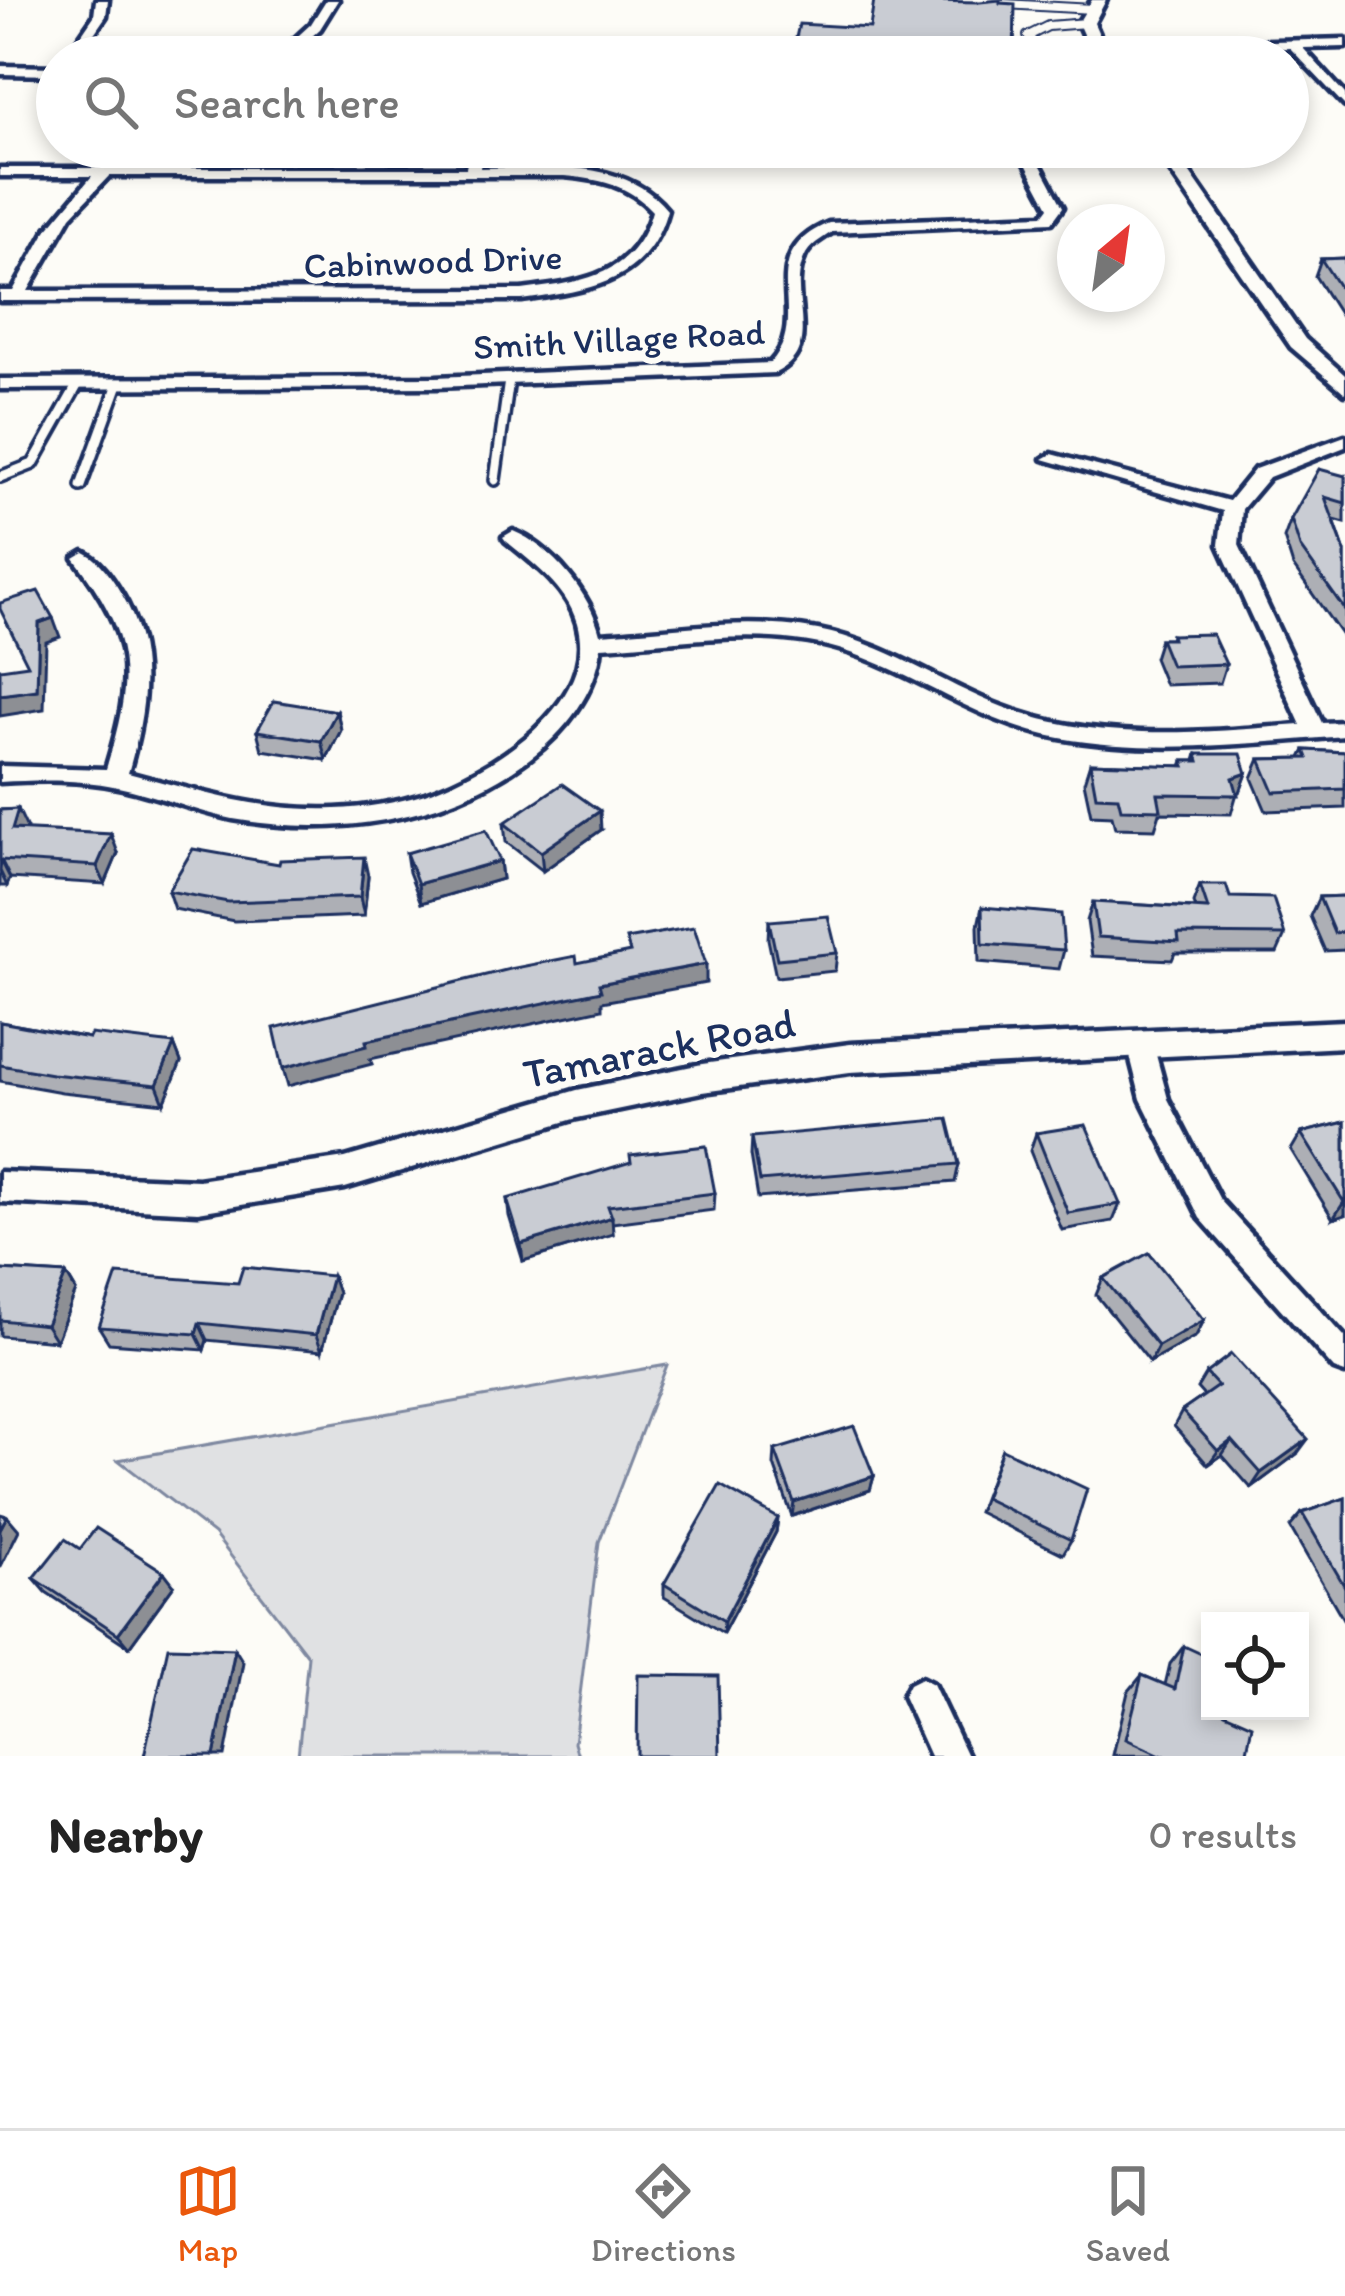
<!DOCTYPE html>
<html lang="en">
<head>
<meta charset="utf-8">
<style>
	:root { --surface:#fff; --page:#f2f2f2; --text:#222; --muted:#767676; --line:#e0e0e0; --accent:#ea580c }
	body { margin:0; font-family:Itim,sans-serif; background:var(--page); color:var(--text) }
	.controls { position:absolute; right:36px; bottom:36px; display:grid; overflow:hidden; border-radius:0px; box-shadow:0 6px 18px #0003 }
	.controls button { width:108px; height:108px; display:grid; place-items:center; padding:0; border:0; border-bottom:3px solid var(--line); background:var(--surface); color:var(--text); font:60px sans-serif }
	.compass { position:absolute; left:1057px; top:204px; width:108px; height:108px; border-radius:50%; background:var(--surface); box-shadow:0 6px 18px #0003; rotate:29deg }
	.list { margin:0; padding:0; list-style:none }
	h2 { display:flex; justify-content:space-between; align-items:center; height:156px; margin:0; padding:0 48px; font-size:51px }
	h2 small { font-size:39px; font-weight:400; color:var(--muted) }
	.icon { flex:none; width:66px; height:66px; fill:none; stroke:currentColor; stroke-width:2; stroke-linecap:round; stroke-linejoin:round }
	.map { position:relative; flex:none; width:1345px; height:1756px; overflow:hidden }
	.search { position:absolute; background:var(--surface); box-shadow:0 6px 18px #0003; left:36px; right:36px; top:36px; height:132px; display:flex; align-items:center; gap:30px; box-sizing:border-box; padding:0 42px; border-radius:66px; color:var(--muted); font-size:45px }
	.sheet { height:372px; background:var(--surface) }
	nav { display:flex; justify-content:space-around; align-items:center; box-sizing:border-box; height:168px; border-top:3px solid var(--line); background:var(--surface); font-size:33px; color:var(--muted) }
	nav a { display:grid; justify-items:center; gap:6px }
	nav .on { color:var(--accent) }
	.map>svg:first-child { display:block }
	.green { fill:#e0e1e3; stroke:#7e88a0; stroke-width:3 }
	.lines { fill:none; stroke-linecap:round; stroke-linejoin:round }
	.service-far1-casing { stroke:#1b2f5e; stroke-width:12 }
	.service-casing { stroke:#1b2f5e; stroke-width:16 }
	.minor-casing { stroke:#1b2f5e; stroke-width:9 }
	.tertiary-casing { stroke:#1b2f5e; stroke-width:9 }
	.service-far1 { stroke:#fdfcf7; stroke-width:8 }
	.service { stroke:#fdfcf7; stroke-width:9 }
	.minor { fill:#fdfcf7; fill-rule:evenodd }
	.tertiary { fill:#fdfcf7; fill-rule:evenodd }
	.wall { fill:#adafb5; stroke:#1b2f5e; stroke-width:3 }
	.shaded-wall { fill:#8d8f94; stroke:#1b2f5e; stroke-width:3 }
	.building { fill:#c9ccd3; stroke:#1b2f5e; stroke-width:3 }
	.labels { text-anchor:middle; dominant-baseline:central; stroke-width:12; stroke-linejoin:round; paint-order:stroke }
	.far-street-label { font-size:36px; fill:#1b2f5e; stroke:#fdfcf7 }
	.street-label { font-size:42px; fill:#1b2f5e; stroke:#fdfcf7 }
</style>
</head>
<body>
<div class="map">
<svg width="1345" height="1756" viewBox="0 0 1345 1756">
	<rect width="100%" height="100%" fill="#fdfcf7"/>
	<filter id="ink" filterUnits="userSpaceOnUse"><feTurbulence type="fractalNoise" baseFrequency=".00833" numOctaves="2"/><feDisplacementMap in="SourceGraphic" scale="24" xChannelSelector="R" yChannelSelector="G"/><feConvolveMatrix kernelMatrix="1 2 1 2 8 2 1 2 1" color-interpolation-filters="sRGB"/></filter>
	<g filter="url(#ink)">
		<path class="green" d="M667 1365 599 1542 574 1743 578 1756H298L308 1656 214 1534 118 1460Z"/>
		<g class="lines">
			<g class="service-far1-casing">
				<g id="service-far1">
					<path d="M1004 4 1093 9"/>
					<path d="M1045 57 1028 36 1048 26 1086 23"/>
				</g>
			</g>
			<g class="service-casing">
				<g id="service">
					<path d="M0 477 33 464 78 384"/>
					<path d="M495 480 509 380"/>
					<path d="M81 486 118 384"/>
				</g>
			</g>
			<g class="minor-casing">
				<g id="minor">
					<path d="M96 0H108L106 16 78 57H66L94 16Z"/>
					<path d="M326 0H338L320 29 289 57H275L311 24Z"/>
					<path d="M1345 39V47L1303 48 1345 94V106L1290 48 1096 54 1090 50 1096 46Z"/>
					<path d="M0 66 57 67V75L0 74Z"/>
					<path d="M127 147H143L118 168H466L470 147H484L480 168C542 168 623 156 667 210 647 284 589 290 522 300L0 301V291H13L46 231 92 176H0V168H101ZM109 176H564C598 179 628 184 652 211 634 277 582 282 522 290L28 291 71 216Z"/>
					<path d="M1017 147H1031L1063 207 1052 222 832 232C822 239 809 245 804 258 786 297 825 349 775 373L436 387 0 389V379L436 377 770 363C814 317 749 256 829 223L1043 215 1049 207Z"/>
					<path d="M1345 436V447L1269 477 1242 509 1239 545 1322 723 1345 722V736C1251 743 1154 755 1060 738 979 724 916 672 839 649 763 626 678 643 601 647 597 692 564 733 529 759 445 822 334 837 233 819 194 811 157 795 118 787 80 779 39 780 0 782V766L106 769C135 674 134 638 74 558L84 552C100 559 112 578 121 593 156 651 146 711 128 773 198 791 261 812 335 809 365 808 396 803 425 794 489 772 600 705 577 623 567 588 533 563 506 541L503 537 513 531C551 546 591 594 600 634 672 630 747 617 818 630 886 643 940 683 1003 707 1096 743 1204 732 1301 725L1219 545 1223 511 1043 459 1052 454 1229 501 1255 469Z"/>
					<path d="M1140 1033 1149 1036 1153 1044 1168 1099 1220 1200 1345 1337V1373L1334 1369 1200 1218 1141 1099 1127 1044 1131 1036Z"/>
					<path d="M921 1678 933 1684 967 1756H930L903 1696 909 1684Z"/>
				</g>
			</g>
			<g class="tertiary-casing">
				<g id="tertiary">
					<path d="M1092 0H1106L1094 23 1109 57H1093L1078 23Z"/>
					<path d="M1154 147H1172L1305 339 1345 375V393L1291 347Z"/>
					<path d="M1345 1021V1047L850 1072 702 1092 577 1118 345 1188 198 1212 0 1202V1172L198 1180 345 1158 577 1090 702 1064 850 1044Z"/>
				</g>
			</g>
			<use href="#service-far1" class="service-far1"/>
			<use href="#service" class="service"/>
			<use href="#minor" class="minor"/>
			<use href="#tertiary" class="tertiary"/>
		</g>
		<g class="wall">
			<path d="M794 47 1014 57H793Z"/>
			<path d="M1345 258V323L1315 276 1321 259Z"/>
			<path d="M1345 476V523L1334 520 1345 552V640L1293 566 1284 538 1291 519Z"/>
			<path d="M1171 635 1226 664 1220 683 1165 685 1154 658 1160 639H1170Z"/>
			<path d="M337 711 341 730 326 760 262 750 257 731Z"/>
			<path d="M1305 750 1345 752V808L1266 811 1252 778 1260 759 1301 758Z"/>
			<path d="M1197 754 1247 773 1240 792 1237 793 1231 814 1160 813 1155 829 1115 828 1112 816 1091 815 1084 782 1090 763 1181 766 1183 761H1195Z"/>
			<path d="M18 809 26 830 118 853 105 884 10 878 7 886H0V810Z"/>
			<path d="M504 823 601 830 543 871 506 842Z"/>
			<path d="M406 853 500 861 502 879 421 903 409 872Z"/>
			<path d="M368 876 364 916 234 921 174 909 168 891Z"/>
			<path d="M1200 885 1230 897 1285 935 1277 953H1175L1172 960 1092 956 1087 921 1093 902 1195 908 1193 903Z"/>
			<path d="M1345 896V950L1325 951 1310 916 1319 897Z"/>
			<path d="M982 907 1064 950 1059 969 979 962 978 926Z"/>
			<path d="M769 921 837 953 835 971 776 977 768 939Z"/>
			<path d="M0 1022 89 1038 174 1044 181 1062 164 1103 62 1092 0 1081Z"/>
			<path d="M1345 1122V1215L1333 1219 1291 1150 1301 1133Z"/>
			<path d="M1036 1133 1120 1204 1113 1221 1062 1230 1030 1151Z"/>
			<path d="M752 1137 959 1164 955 1182 758 1198 751 1155Z"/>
			<path d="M715 1193 714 1210 612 1223 613 1234 523 1261 509 1216 507 1199Z"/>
			<path d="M0 1270 66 1274 76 1291 56 1341 0 1336Z"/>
			<path d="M332 1276 338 1293 322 1351 207 1340 204 1350 109 1343 99 1327 238 1283Z"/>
			<path d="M1103 1278 1204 1320 1196 1336 1150 1362 1096 1295Z"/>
			<path d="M1206 1373 1297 1454 1251 1488 1222 1455 1208 1465 1174 1426 1182 1411 1204 1396 1197 1388Z"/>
			<path d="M1002 1449 1071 1540 1063 1554 978 1512Z"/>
			<path d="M775 1450 874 1476 870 1490 792 1516 774 1465Z"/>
			<path d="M1345 1498V1618L1343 1619 1290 1527 1302 1513Z"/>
			<path d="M778 1518 776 1532 723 1633 664 1597V1584Z"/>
			<path d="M80 1549 174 1585 129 1647 46 1592 34 1578Z"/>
			<path d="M1184 1646 1225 1713 1246 1756 1113 1755 1128 1692 1142 1675 1165 1685 1170 1664Z"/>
		</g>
		<g class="shaded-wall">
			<path d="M53 618 60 637 46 642 44 709 0 716V695L37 690 39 623Z"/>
			<path d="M337 711 341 730 326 760 321 741Z"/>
			<path d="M1247 773 1240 792 1233 795V778Z"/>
			<path d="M18 809 27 828 20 848 12 829Z"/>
			<path d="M600 811 601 830 543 871 541 852Z"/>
			<path d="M111 834 118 853 105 884 97 866Z"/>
			<path d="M364 857 368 876 364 916 360 897Z"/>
			<path d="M1 860 10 878 7 886 0 871Z"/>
			<path d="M500 861 502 879 421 903 418 884Z"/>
			<path d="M706 964V983L602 1002V1009L370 1059 372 1064 288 1086 283 1068 366 1041 599 984Z"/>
			<path d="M174 1044 181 1062 164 1103 157 1085Z"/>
			<path d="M1345 1201V1215L1333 1219 1344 1202Z"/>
			<path d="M612 1217 613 1234 523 1261 521 1244Z"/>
			<path d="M66 1274 76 1291 56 1341 46 1325Z"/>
			<path d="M332 1276 338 1293 322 1351 316 1335Z"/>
			<path d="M1204 1320 1196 1336 1150 1362 1158 1346Z"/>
			<path d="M199 1323 207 1340 204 1350 196 1334Z"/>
			<path d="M1308 1439 1297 1454 1251 1488 1261 1473Z"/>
			<path d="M1232 1440 1222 1455 1208 1465 1218 1451Z"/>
			<path d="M874 1476 870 1490 792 1516 794 1502Z"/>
			<path d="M7 1516 19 1530 0 1568V1529Z"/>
			<path d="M778 1518 776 1532 723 1633 724 1621Z"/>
			<path d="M164 1572 174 1585 129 1647 118 1634Z"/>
			<path d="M235 1649 243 1662 225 1756H214Z"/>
		</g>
		<g class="building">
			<path d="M874 0 980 2 1000 0V3L1015 4 1014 57H940L794 47 799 24 870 28Z"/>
			<path d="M1345 258V296L1321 259Z"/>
			<path d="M1319 469 1345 476V503L1325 497 1345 552V610L1300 547 1291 519Z"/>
			<path d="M38 591 53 618 39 623 37 690 0 695V669L28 665 0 609V603Z"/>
			<path d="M1212 634 1226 664 1171 666 1160 639H1172L1171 635Z"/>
			<path d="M274 701 337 711 321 741 257 731Z"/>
			<path d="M1305 750 1345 752V789L1274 792 1260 759 1308 758Z"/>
			<path d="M1197 754H1241L1247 773 1233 778 1238 795 1158 794 1161 810 1121 809 1118 797 1096 796 1090 763 1185 766 1183 761H1199Z"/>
			<path d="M562 784 600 811 541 852 504 823Z"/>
			<path d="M18 809 12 829 111 834 97 866 1 860 0 862V810Z"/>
			<path d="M486 830 500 861 418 884 406 853Z"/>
			<path d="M193 849 279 864 280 860 364 857 360 897 228 902 168 891Z"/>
			<path d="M1200 885H1226L1230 897 1273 898 1285 935 1178 934 1179 942 1098 937 1093 902 1208 909Z"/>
			<path d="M1345 896V932L1334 933 1319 897Z"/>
			<path d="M982 907 1061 914 1064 950 983 944Z"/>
			<path d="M828 916 837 953 777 959 769 921Z"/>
			<path d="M694 927 706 964 599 984 601 991 366 1041 367 1046 283 1068 274 1028 510 969 576 956 577 963 630 952 626 939Z"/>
			<path d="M0 1022 89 1038 91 1034 174 1044 157 1085 52 1074 0 1065Z"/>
			<path d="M948 1119 959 1164 760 1181 752 1137Z"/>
			<path d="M1345 1122V1201L1344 1202 1301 1133Z"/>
			<path d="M1086 1125 1120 1204 1068 1213 1036 1133Z"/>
			<path d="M706 1146 715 1193 608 1206 612 1217 521 1244 507 1199 631 1162 630 1155Z"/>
			<path d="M1149 1253 1204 1320 1158 1346 1103 1278Z"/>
			<path d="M243 1267 332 1276 316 1335 199 1323 196 1334 99 1327 117 1274 238 1283Z"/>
			<path d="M0 1270 66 1274 46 1325 0 1320Z"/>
			<path d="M1231 1354 1308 1439 1261 1473 1232 1440 1218 1451 1182 1411 1218 1386 1206 1373Z"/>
			<path d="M854 1426 874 1476 794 1502 775 1450Z"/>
			<path d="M1002 1449 1087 1489 1071 1540 984 1498Z"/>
			<path d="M720 1485 778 1518 724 1621 664 1584Z"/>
			<path d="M1345 1498V1587L1302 1513Z"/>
			<path d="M0 1514 7 1516 0 1529Z"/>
			<path d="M96 1528 164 1572 118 1634 34 1578 65 1539 80 1549Z"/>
			<path d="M1184 1646 1210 1658V1711H1226L1225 1713 1252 1725 1246 1756H1163L1126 1739 1142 1675 1175 1689Z"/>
			<path d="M168 1647 235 1649 214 1756H144Z"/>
			<path d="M638 1675 718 1676 720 1756H637Z"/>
		</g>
	</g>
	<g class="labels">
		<g class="far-street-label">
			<text transform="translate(433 261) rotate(-2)">Cabinwood Drive</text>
			<text transform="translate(619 339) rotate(-3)">Smith Village Road</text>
		</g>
		<g class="street-label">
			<text transform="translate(659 1048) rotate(-11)">Tamarack Road</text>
		</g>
	</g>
</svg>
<div class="controls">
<button><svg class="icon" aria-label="locate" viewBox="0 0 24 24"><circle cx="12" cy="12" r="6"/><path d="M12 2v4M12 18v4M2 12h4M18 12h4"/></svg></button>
</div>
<svg class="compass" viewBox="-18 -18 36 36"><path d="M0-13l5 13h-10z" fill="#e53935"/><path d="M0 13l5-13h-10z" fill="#767676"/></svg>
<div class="search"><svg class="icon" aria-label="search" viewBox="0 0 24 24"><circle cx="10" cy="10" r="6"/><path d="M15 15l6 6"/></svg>Search here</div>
</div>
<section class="sheet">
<h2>Nearby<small>0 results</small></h2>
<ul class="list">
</ul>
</section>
<nav>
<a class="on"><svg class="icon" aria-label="map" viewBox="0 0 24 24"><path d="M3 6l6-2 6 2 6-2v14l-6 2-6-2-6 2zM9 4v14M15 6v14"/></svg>Map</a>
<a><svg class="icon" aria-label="directions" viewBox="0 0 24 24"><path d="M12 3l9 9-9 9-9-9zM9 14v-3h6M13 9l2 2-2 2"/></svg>Directions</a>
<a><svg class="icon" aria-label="saved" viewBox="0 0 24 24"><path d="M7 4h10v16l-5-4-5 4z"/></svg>Saved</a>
</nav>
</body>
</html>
